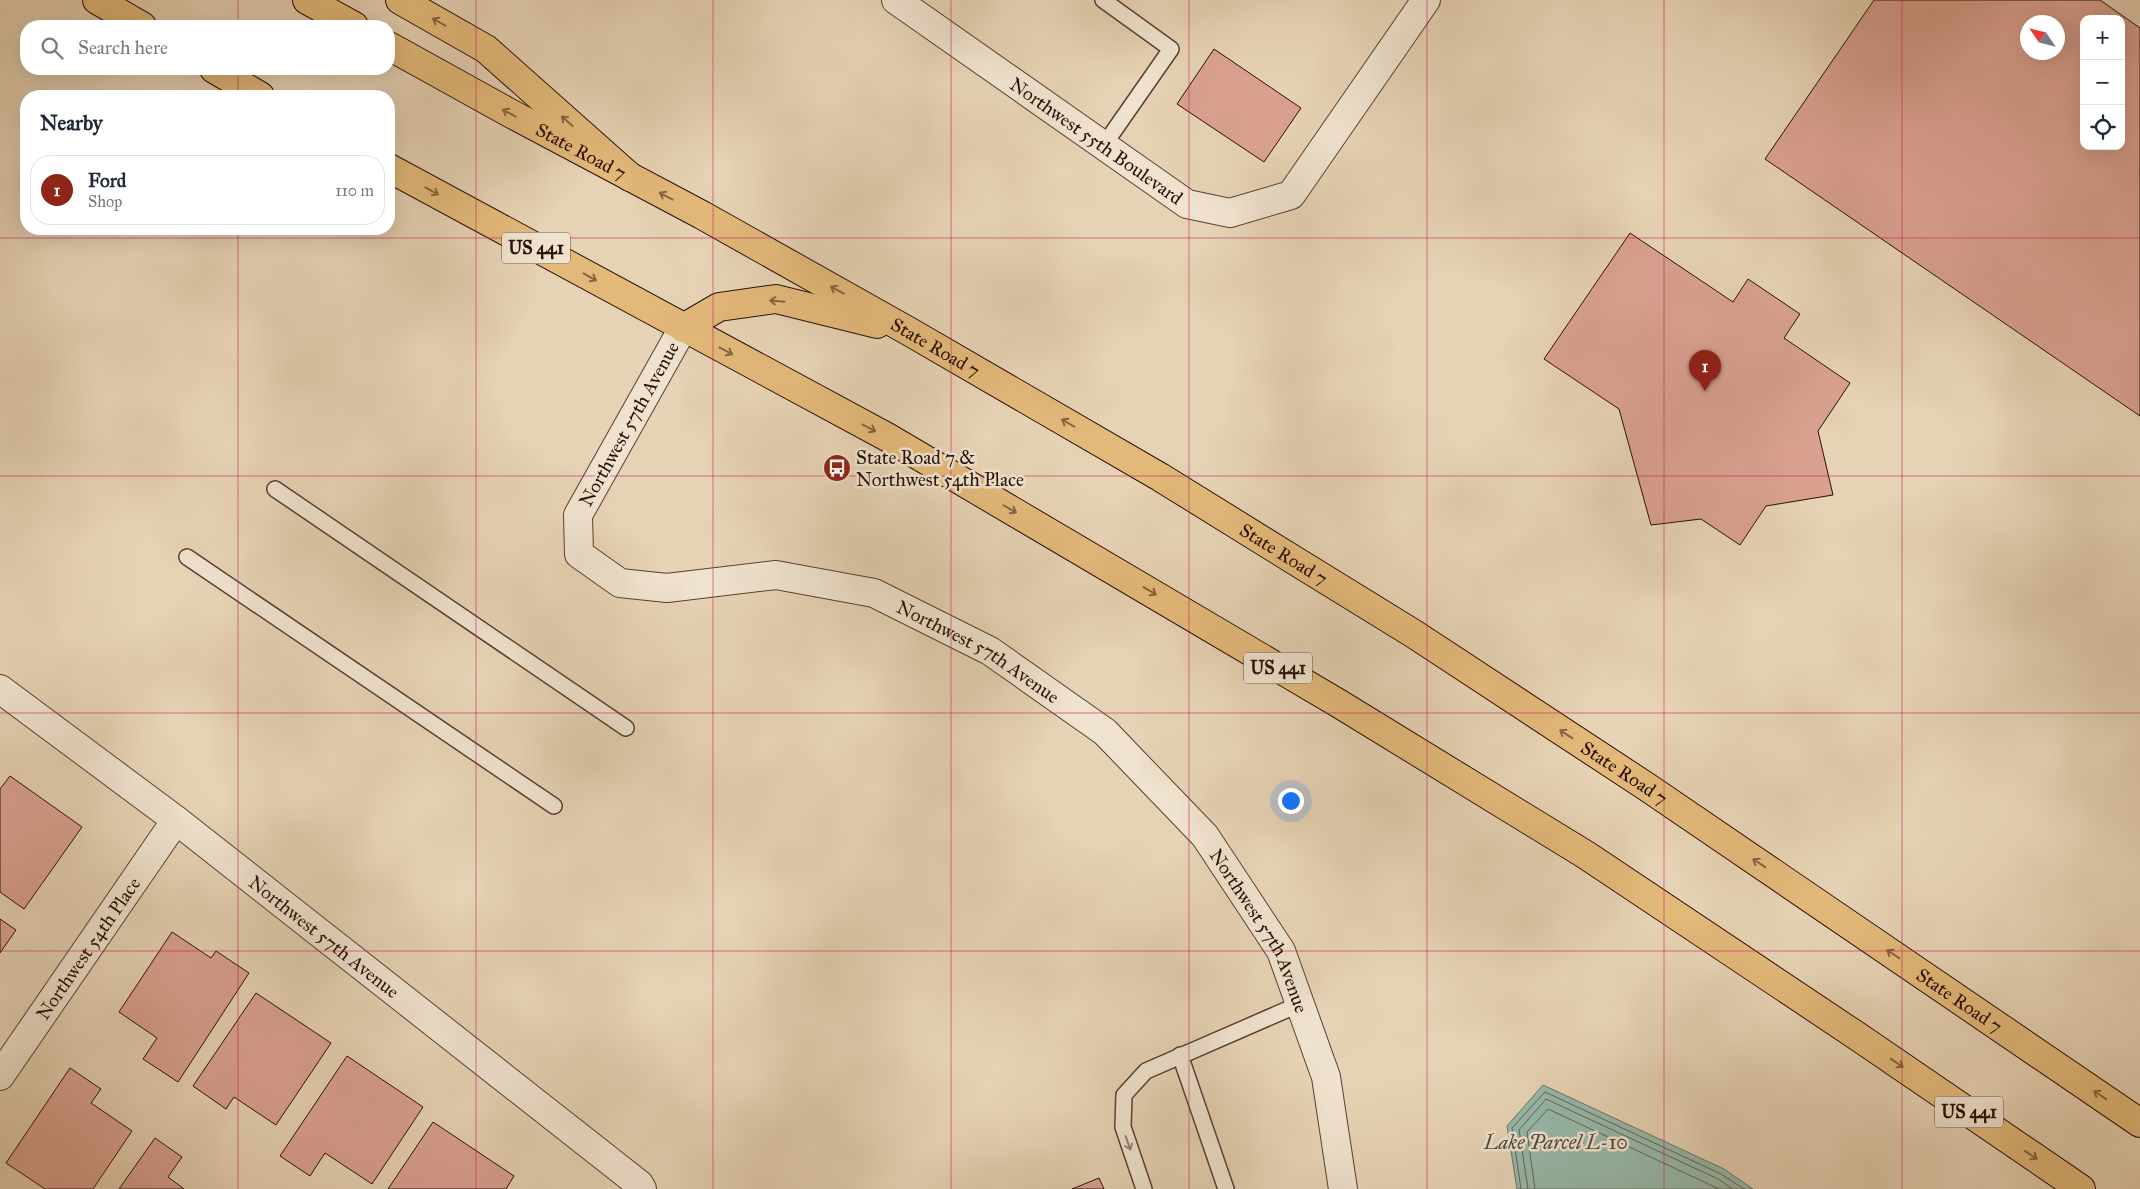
<!DOCTYPE html>
<html lang="en">
<head>
<meta charset="utf-8">
<style>
	:root { --surface:#fff; --page:#f2f2f3; --text:#1f2937; --muted:#747a83; --line:#e0e1e3; --accent:#8f2418 }
	body { margin:0; font-family:"IM FELL Great Primer",serif; background:var(--page); color:var(--text) }
	.controls { position:absolute; right:15px; top:15px; display:grid; overflow:hidden; border-radius:10px; box-shadow:0 5px 20px #0002 }
	.controls button { width:45px; height:45px; display:grid; place-items:center; padding:0; border:0; border-bottom:1px solid var(--line); background:var(--surface); color:var(--text); font:25px sans-serif }
	.compass { position:absolute; left:2020px; top:15px; width:45px; height:45px; border-radius:50%; background:var(--surface); box-shadow:0 5px 20px #0002; rotate:305deg }
	.you { position:absolute; left:1290px; top:800px; width:18px; height:18px; margin:-12px; border:4px solid #fff; border-radius:50%; background:#1a73e8; box-shadow:0 0 0 8px #1a73e833 }
	.badge { display:grid; place-items:center; width:32px; height:32px; border-radius:50%; background:var(--accent); color:#fff; font-size:16px; font-weight:700 }
	.pin { position:absolute; translate:-50% -41px; filter:drop-shadow(0 1px 2px #0008) }
	.pin::after { content:''; position:absolute; top:26px; width:18px; height:15px; background:inherit; clip-path:polygon(0 0,100% 0,50% 100%) }
	.list { margin:0; padding:0; list-style:none }
	h2 { display:flex; justify-content:space-between; align-items:center; height:65px; margin:0; padding:0 20px; font-size:21px }
	h2 small { font-size:16px; font-weight:400; color:var(--muted) }
	.list li { display:grid; grid-template-columns:32px 1fr auto; gap:15px; align-items:center; box-sizing:border-box; height:70px; margin:0 10px 10px; padding:0 10px; border:1px solid var(--line); border-radius:20px }
	.list b { display:block; font-size:19px; white-space:nowrap }
	.list p { margin:0; font-size:16px; white-space:nowrap; color:var(--muted) }
	.list em { font-size:16px; font-style:normal; color:var(--muted) }
	.icon { flex:none; width:28px; height:28px; fill:none; stroke:currentColor; stroke-width:2; stroke-linecap:round; stroke-linejoin:round }
	.map { position:relative; flex:none; width:2140px; height:1189px; overflow:hidden }
	.search { position:absolute; background:var(--surface); box-shadow:0 5px 20px #0002; left:20px; top:20px; width:375px; height:55px; display:flex; align-items:center; gap:12px; box-sizing:border-box; padding:0 18px; border-radius:20px; color:var(--muted); font-size:19px }
	.panel { position:absolute; background:var(--surface); box-shadow:0 5px 20px #0002; left:20px; top:90px; width:375px; height:145px; border-radius:20px }
	.map>svg:first-child { display:block }
	.water { fill:#97b8a9; stroke:#6b7568 }
	.lines { fill:none; stroke-linecap:round; stroke-linejoin:round }
	.shore { stroke:#606458; stroke-width:1 }
	.building { fill:#daa191; stroke:#281007; fill-rule:evenodd }
	.service-casing { stroke:#584032; stroke-width:18 }
	.minor-casing { stroke:#584032; stroke-width:30 }
	.primary-casing { stroke:#281007; stroke-width:30 }
	.motorway-casing { stroke:#281007; stroke-width:30 }
	.service { stroke:#efe2ce; stroke-width:15 }
	.minor { stroke:#efe2ce; stroke-width:28 }
	.primary { stroke:#e3b97a; stroke-width:28 }
	.motorway { stroke:#e3b97a; stroke-width:28 }
	.oneway { stroke:#866440 }
	.oneway2 { stroke:#958474 }
	.grid { fill:none; stroke:#c2185b; stroke-width:1; stroke-opacity:0.55 }
	.labels { text-anchor:middle; dominant-baseline:central; stroke-width:5; stroke-linejoin:round; paint-order:stroke }
	.shield { fill:#efe2ce; stroke:#644f43; stroke-width:1 }
	.shield-label { font-size:18px; font-weight:bold; fill:#281007 }
	.street-label { font-size:19px; fill:#281007; stroke:#efe2ce }
	.poi-label { font-size:19px; fill:#281007; stroke:#efe2ce; text-anchor:start }
	.water-label { font-size:20px; font-style:italic; fill:#4f4b40; stroke:#efe2ce }
</style>
</head>
<body>
<div class="map">
<svg width="2140" height="1189" viewBox="0 0 2140 1189">
	<rect width="100%" height="100%" fill="#e6d2b4"/>
	<filter id="stains"><feTurbulence type="fractalNoise" baseFrequency=".004" numOctaves="4"/><feColorMatrix values="0 0 0 0 .2 0 0 0 0 .09 0 0 0 0 .02 0 0 0 .5 -.17"/></filter>
	<radialGradient id="worn" r=".72"><stop offset=".6" stop-color="#630" stop-opacity="0"/><stop offset="1" stop-color="#630" stop-opacity=".3"/></radialGradient>
	<path class="water" d="M1543 1085 1724 1169 1753 1189H1517L1507 1126Z"/>
	<g class="lines">
		<g class="shore">
			<path d="M1521 1189 1512 1128 1545 1092 1721 1174 1744 1189"/>
			<path d="M1528 1189 1519 1130 1546 1099 1718 1179 1733 1189"/>
			<path d="M1535 1189 1527 1132 1548 1109 1719 1189"/>
		</g>
	</g>
	<g class="building">
		<path d="M1874 0H2100L2140 28V416L1765 159ZM2084 19H2121V146H2084ZM2028 22H2058V52H2028Z"/>
		<path d="M1214 49 1301 108 1264 162 1177 104Z"/>
		<path d="M1630 233 1733 302 1748 279 1800 314 1784 338 1850 383 1818 431 1833 495 1766 506 1740 545 1701 519 1651 525 1619 409 1544 359Z"/>
		<path d="M10 776 82 827 24 909 0 892V789Z"/>
		<path d="M0 919 16 930 0 953Z"/>
		<path d="M172 932 211 958 216 951 249 973 178 1082 143 1059 157 1038 119 1012Z"/>
		<path d="M256 993 331 1043 276 1125 234 1097 226 1109 193 1086Z"/>
		<path d="M347 1056 423 1107 372 1184 325 1153 310 1176 280 1156Z"/>
		<path d="M70 1068 101 1089 91 1103 132 1131 93 1189H45L6 1163Z"/>
		<path d="M433 1122 514 1176 506 1189H388Z"/>
		<path d="M155 1138 182 1157 168 1177 184 1189H119Z"/>
		<path d="M1099 1178 1104 1189H1072Z"/>
	</g>
	<g class="lines">
		<g class="service-casing">
			<g id="service">
				<path d="M1103 0 1171 49 1104 145"/>
				<path d="M275 489 626 728"/>
				<path d="M187 557 554 806"/>
				<path d="M1180 1055 1226 1189"/>
				<path d="M1144 1189 1123 1127 1124 1095 1146 1071 1300 1004"/>
			</g>
		</g>
		<g class="minor-casing">
			<g id="minor">
				<path id="s1" d="M896 0 1187 204 1230 213 1291 195 1426 0"/>
				<path id="s2" d="M683 328 578 515 579 554 620 583 667 588 776 575 874 593 990 651 1105 732 1205 836 1281 951 1326 1077 1343 1189"/>
				<path id="s3" d="M0 689 176 820 639 1184 642 1189"/>
				<path id="s4" d="M0 1076 176 820"/>
			</g>
		</g>
		<g class="primary-casing">
			<g id="primary">
				<path d="M97 0 142 26"/>
				<path d="M307 0 354 26"/>
				<path id="s5" d="M389 46 508 112 702 215 910 332 1160 477 1302 565 1414 634 1647 787 2140 1123"/>
				<path d="M214 69 260 96"/>
				<path d="M389 168 887 437 1338 703 1586 855 1857 1036 2081 1189"/>
				<path d="M683 328 719 307 776 299 877 324"/>
			</g>
		</g>
		<g class="motorway-casing">
			<path id="motorway" d="M400 0 486 49 630 177"/>
		</g>
		<use href="#service" class="service"/>
		<use href="#minor" class="minor"/>
		<use href="#primary" class="primary"/>
		<use href="#motorway" class="motorway"/>
	</g>
	<defs><path id="oneway-shaft" d="M-6 0H5M1.5-3L5.5 0L1.5 3" fill="none" stroke-width="1.6" stroke-linecap="round" stroke-linejoin="round" transform="scale(1.25)"/></defs>
	<g class="oneway">
		<use href="#oneway-shaft" transform="translate(439 22) rotate(-150)"/>
		<use href="#oneway-shaft" transform="translate(509 113) rotate(-152)"/>
		<use href="#oneway-shaft" transform="translate(567 121) rotate(-138)"/>
		<use href="#oneway-shaft" transform="translate(432 191) rotate(29)"/>
		<use href="#oneway-shaft" transform="translate(666 196) rotate(-152)"/>
		<use href="#oneway-shaft" transform="translate(590 277) rotate(29)"/>
		<use href="#oneway-shaft" transform="translate(837 290) rotate(-151)"/>
		<use href="#oneway-shaft" transform="translate(777 301) rotate(-175)"/>
		<use href="#oneway-shaft" transform="translate(726 351) rotate(28)"/>
		<use href="#oneway-shaft" transform="translate(1068 423) rotate(-150)"/>
		<use href="#oneway-shaft" transform="translate(869 428) rotate(28)"/>
		<use href="#oneway-shaft" transform="translate(1010 509) rotate(30)"/>
		<use href="#oneway-shaft" transform="translate(1150 591) rotate(31)"/>
		<use href="#oneway-shaft" transform="translate(1566 734) rotate(-147)"/>
		<use href="#oneway-shaft" transform="translate(1759 863) rotate(-146)"/>
		<use href="#oneway-shaft" transform="translate(1893 954) rotate(-146)"/>
		<use href="#oneway-shaft" transform="translate(1897 1063) rotate(34)"/>
		<use href="#oneway-shaft" transform="translate(2100 1095) rotate(-146)"/>
		<use href="#oneway-shaft" transform="translate(2031 1155) rotate(34)"/>
	</g>
	<use class="oneway2" href="#oneway-shaft" transform="translate(1128 1143) rotate(71)"/>
	<path class="grid" d="M238 0V26M476 0V1189M713 0V1189M951 0V1189M1189 0V1189M1427 0V1189M1664 0V1189M1902 0V1189M238 69V96M238 229V1189M0 238H2140M0 476H2140M0 713H2140M0 951H2140"/>
	<defs>
		<g id="bus-disc" transform="scale(1.4375)"><circle r="9.5" fill="#8f2418" stroke="#efe2ce"/><path d="M-5-6H5V4H4V6H2V4H-2V6H-4V4H-5ZM-3.5-4V0h7V-4ZM-3.5 1.2v1.5H-2V1.2ZM2 1.2v1.5H3.5V1.2Z" fill="#fff"/></g>
	</defs>
	<g fill-rule="evenodd">
		<use href="#bus-disc" x="837" y="468"/>
	</g>
	<g class="labels">
		<g class="shield">
			<rect x="502" y="232.5" width="68" height="31" rx="4"/>
			<rect x="1244" y="652.5" width="68" height="31" rx="4"/>
			<rect x="1935" y="1096.5" width="68" height="31" rx="4"/>
		</g>
		<g class="shield-label">
			<text x="536" y="248">US 441</text>
			<text x="1278" y="668">US 441</text>
			<text x="1969" y="1112">US 441</text>
		</g>
		<g class="street-label">
			<text stroke="none"><textPath href="#s1" startOffset="245">Northwest 55th Boulevard</textPath></text>
			<text stroke="none"><textPath href="#s5" startOffset="219">State Road 7</textPath></text>
			<text stroke="none"><textPath href="#s5" startOffset="624">State Road 7</textPath></text>
			<text transform="translate(629 424) rotate(-61)">Northwest 57th Avenue</text>
			<text stroke="none"><textPath href="#s5" startOffset="1029">State Road 7</textPath></text>
			<text stroke="none"><textPath href="#s2" startOffset="680">Northwest 57th Avenue</textPath></text>
			<text stroke="none"><textPath href="#s5" startOffset="1434">State Road 7</textPath></text>
			<text stroke="none"><textPath href="#s2" startOffset="1085">Northwest 57th Avenue</textPath></text>
			<text stroke="none"><textPath href="#s3" startOffset="408">Northwest 57th Avenue</textPath></text>
			<text stroke="none"><textPath href="#s4" startOffset="155">Northwest 54th Place</textPath></text>
			<text stroke="none"><textPath href="#s5" startOffset="1839">State Road 7</textPath></text>
		</g>
		<g class="poi-label">
			<text x="856" y="457">State Road 7 &amp;<tspan x="856" dy="22">Northwest 54th Place</tspan></text>
		</g>
		<g class="water-label">
			<text x="1556" y="1142">Lake Parcel L-10</text>
		</g>
	</g>
	<rect width="100%" height="100%" filter="url(#stains)"/>
	<rect width="100%" height="100%" fill="url(#worn)"/>
</svg>
<div class="controls">
<button>+</button>
<button>−</button>
<button><svg class="icon" aria-label="locate" viewBox="0 0 24 24"><circle cx="12" cy="12" r="6"/><path d="M12 2v4M12 18v4M2 12h4M18 12h4"/></svg></button>
</div>
<svg class="compass" viewBox="-18 -18 36 36"><path d="M0-13l5 13h-10z" fill="#e53935"/><path d="M0 13l5-13h-10z" fill="#747a83"/></svg>
<div class="you"></div>
<div class="pin badge" style="left:1705px;top:391px">1</div>
<div class="search"><svg class="icon" aria-label="search" viewBox="0 0 24 24"><circle cx="10" cy="10" r="6"/><path d="M15 15l6 6"/></svg>Search here</div>
<section class="panel">
<h2>Nearby<small></small></h2>
<ul class="list">
<li><span class="badge">1</span><div><b>Ford</b><p>Shop</p></div><em>110 m</em></li>
</ul>
</section>
</div>
</body>
</html>
